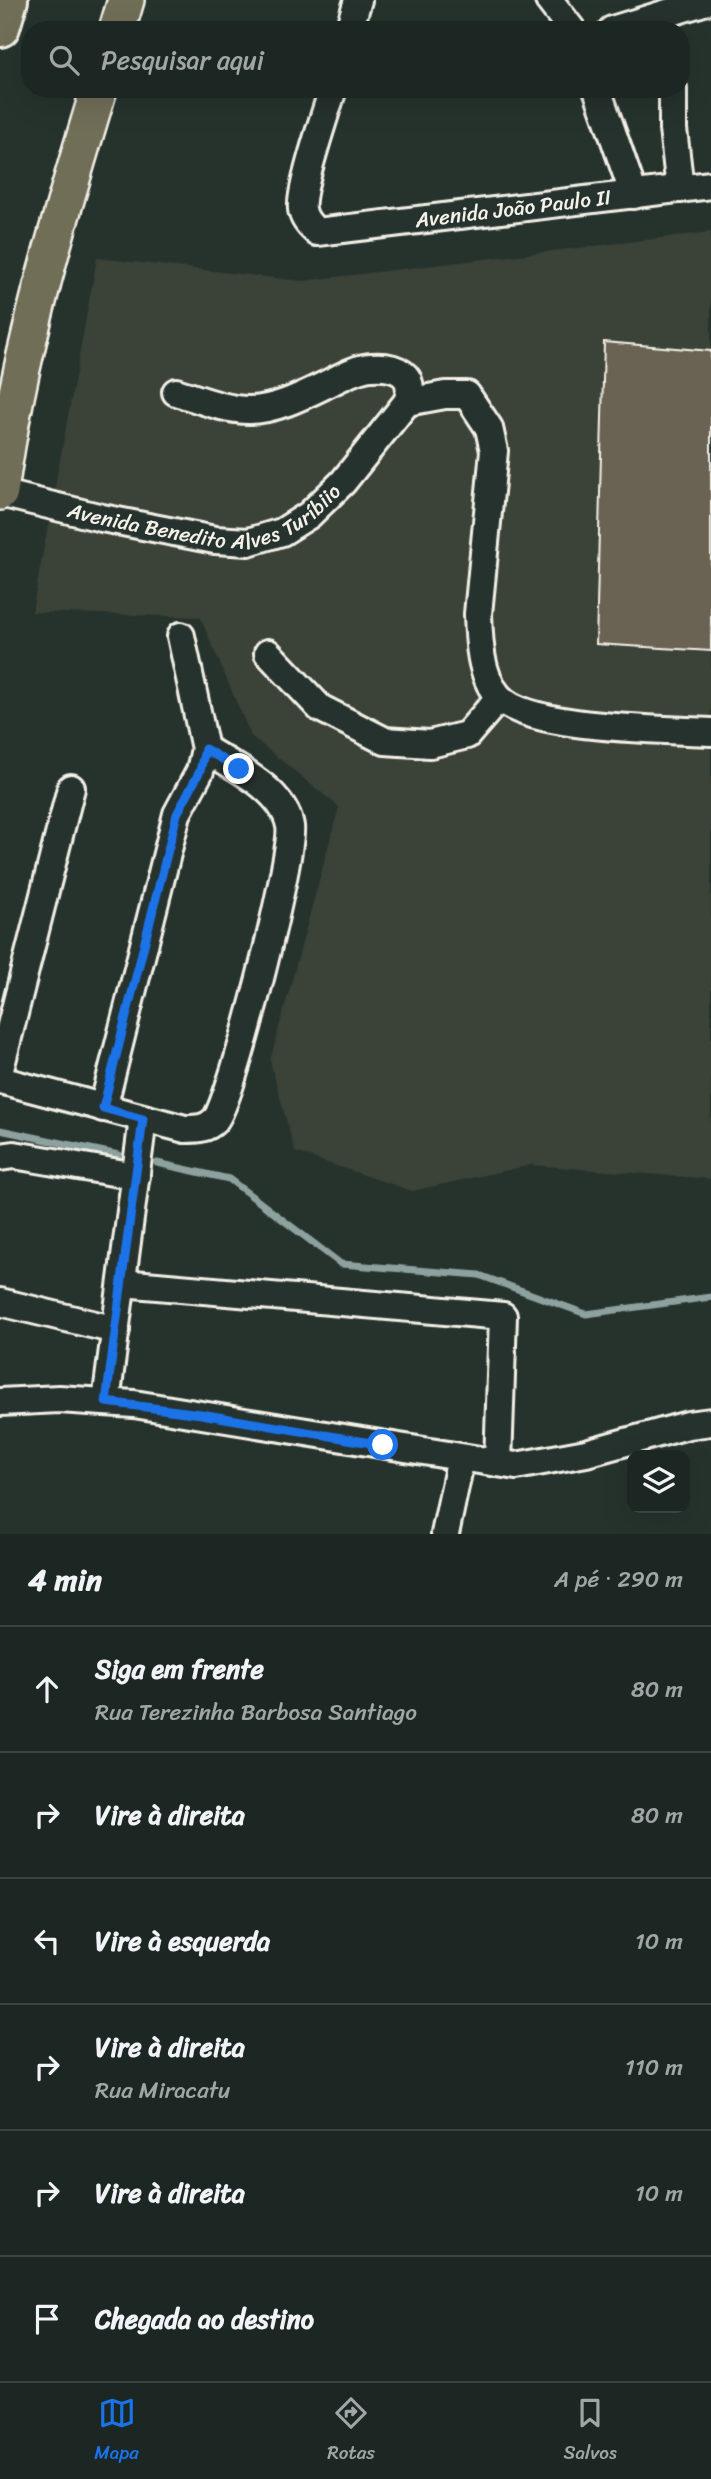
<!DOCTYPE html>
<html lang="pt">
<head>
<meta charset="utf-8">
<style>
	:root { --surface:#1c2622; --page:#29322f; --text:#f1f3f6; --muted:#a0a5a5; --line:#3a4340; --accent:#1a73e8 }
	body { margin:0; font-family:Sriracha,sans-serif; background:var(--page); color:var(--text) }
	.controls { position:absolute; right:21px; bottom:21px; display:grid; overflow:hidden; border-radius:14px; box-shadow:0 7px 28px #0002 }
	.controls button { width:63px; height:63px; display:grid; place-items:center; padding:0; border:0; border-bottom:2px solid var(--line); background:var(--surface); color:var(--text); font:35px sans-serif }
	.stop { position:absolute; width:21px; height:21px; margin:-16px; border:5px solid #1a73e8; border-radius:50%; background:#fff }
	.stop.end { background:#1a73e8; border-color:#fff; box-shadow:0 2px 7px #0008 }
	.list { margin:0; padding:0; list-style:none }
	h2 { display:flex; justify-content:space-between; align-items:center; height:91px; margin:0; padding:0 28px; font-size:30px }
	h2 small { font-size:23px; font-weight:400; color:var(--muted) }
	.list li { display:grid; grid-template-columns:46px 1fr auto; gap:21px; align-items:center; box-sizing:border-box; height:126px; padding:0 28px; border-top:2px solid var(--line) }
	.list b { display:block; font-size:26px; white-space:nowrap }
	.list p { margin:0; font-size:23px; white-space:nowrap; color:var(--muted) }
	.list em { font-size:23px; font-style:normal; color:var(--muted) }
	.icon { flex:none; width:38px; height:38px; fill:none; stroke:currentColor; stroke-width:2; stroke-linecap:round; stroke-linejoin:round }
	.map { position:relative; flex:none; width:711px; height:1534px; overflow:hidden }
	.search { position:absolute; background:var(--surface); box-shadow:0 7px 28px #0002; left:21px; right:21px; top:21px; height:77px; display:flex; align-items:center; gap:18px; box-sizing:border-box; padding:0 24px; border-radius:28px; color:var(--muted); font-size:26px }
	.sheet { height:847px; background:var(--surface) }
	nav { display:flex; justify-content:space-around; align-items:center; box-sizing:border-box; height:98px; border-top:2px solid var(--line); background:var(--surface); font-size:19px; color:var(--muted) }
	nav a { display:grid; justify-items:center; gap:4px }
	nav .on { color:var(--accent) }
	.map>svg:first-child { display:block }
	.built { fill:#3a4238 }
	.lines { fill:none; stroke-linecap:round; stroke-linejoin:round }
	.stream { stroke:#8da19f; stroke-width:7 }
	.building { fill:#6a6452; stroke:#f4f1e8; stroke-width:2 }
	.minor-casing { stroke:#f4f1e8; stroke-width:32 }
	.major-casing { stroke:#f4f1e8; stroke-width:40 }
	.highway-casing { stroke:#f4f1e8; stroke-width:44 }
	.minor { stroke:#26332d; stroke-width:26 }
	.major { stroke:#716e59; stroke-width:35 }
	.highway { stroke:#716e59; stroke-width:38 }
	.route { stroke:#1a73e8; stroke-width:9 }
	.labels { text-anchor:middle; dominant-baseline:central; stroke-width:6; stroke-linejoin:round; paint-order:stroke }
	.street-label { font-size:21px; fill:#f4f1e8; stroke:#26332d }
</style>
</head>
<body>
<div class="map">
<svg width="711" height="1534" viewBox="0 0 711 1534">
	<rect width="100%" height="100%" fill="#26332d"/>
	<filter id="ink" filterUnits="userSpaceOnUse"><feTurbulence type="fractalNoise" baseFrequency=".0143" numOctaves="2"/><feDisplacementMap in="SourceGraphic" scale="14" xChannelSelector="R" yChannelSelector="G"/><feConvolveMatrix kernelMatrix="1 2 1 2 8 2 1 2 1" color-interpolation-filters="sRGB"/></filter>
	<g filter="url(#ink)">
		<path class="built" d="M711 232V1179L531 1165 412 1191 295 1152 270 1061 339 807 251 736 200 617 32 612 97 258 302 281Z"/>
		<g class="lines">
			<g class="stream">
				<path d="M0 1130 119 1155"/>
				<path d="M157 1163 229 1179 341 1264 479 1275 586 1314 711 1297"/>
			</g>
		</g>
		<path class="building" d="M604 342 711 351V651L596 644Z"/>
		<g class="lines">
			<g class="minor-casing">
				<g id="minor">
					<path d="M549 0 572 30"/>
					<path d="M349 30 358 0"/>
					<path d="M612 30 710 0"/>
					<path id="s1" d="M333 89C326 111 299 191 302 209 303 218 310 226 317 232L711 185"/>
					<path d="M597 89 634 195"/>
					<path d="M673 89V129L680 189"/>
					<path d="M407 402 445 395H467L489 428 494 451 478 614C479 641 480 675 498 696 526 730 665 729 711 732"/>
					<path id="s2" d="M0 493 102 518 215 540 248 542 282 532 309 515 343 482 407 402C418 374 395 365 371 367 357 368 343 376 331 382 306 394 277 410 249 410 225 410 199 399 176 392"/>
					<path d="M268 653 320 708 385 741 430 744 467 735 499 698"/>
					<path d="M0 1069 71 788"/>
					<path d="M0 1080 185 1129C196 1129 207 1129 215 1120 231 1105 295 851 290 826 284 790 233 766 205 749"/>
					<path d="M103 1108 177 814 200 771 205 749 181 636"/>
					<path d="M0 1157 14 1155 136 1176"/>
					<path d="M122 1283 503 1316 498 1463"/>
					<path d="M0 1302 116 1330"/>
					<path d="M0 1402 59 1399 134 1404 516 1466 586 1453 688 1425 711 1422"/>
					<path d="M106 1402 143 1119"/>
					<path d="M445 1534 461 1458"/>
				</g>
			</g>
			<g class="major-casing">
				<g id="major">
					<path d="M117 30 126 0"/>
					<path d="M0 492C18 356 59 220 99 89"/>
				</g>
			</g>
			<g class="highway-casing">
				<path id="highway" d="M0 27 8 0"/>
			</g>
			<use href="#minor" class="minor"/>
			<use href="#major" class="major"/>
			<use href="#highway" class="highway"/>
		</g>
	</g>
	<g class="lines" filter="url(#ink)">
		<path class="route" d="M239 769 205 749 200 771 177 814 103 1108 143 1119 106 1402 201 1414 383 1445"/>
	</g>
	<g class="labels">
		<g class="street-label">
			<text stroke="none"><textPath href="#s1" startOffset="350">Avenida João Paulo II</textPath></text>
			<text stroke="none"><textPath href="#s2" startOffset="215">Avenida Benedito Alves Turíbiio</textPath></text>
		</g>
	</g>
</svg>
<div class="controls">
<button><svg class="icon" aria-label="layers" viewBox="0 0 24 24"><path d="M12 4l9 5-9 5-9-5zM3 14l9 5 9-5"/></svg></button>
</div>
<div class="stop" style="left:383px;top:1445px"></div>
<div class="stop end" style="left:239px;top:769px"></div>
<div class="search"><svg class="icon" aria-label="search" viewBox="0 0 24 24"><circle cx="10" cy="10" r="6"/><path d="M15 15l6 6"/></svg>Pesquisar aqui</div>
</div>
<section class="sheet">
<h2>4 min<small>A pé · 290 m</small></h2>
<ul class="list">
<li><svg class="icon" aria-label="ahead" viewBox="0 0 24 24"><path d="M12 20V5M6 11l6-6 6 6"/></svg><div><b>Siga em frente</b><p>Rua Terezinha Barbosa Santiago</p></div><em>80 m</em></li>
<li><svg class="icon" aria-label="right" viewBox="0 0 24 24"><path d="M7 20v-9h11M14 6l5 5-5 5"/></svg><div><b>Vire à direita</b></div><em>80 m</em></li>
<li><svg class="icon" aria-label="left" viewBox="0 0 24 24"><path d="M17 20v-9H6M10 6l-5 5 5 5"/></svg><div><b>Vire à esquerda</b></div><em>10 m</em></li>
<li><svg class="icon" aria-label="right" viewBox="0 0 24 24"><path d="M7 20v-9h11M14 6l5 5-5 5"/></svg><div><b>Vire à direita</b><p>Rua Miracatu</p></div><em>110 m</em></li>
<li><svg class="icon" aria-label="right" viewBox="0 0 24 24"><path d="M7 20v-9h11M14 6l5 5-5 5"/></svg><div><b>Vire à direita</b></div><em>10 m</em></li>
<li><svg class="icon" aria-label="arrive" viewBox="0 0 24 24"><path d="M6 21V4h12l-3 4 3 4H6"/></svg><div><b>Chegada ao destino</b></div></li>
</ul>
</section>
<nav>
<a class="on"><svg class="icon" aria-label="map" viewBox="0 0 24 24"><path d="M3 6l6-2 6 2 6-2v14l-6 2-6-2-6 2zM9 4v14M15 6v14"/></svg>Mapa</a>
<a><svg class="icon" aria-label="directions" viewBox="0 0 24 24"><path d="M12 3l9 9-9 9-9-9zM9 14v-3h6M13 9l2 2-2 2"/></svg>Rotas</a>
<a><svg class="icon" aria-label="saved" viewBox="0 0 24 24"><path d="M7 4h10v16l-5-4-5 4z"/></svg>Salvos</a>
</nav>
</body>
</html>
